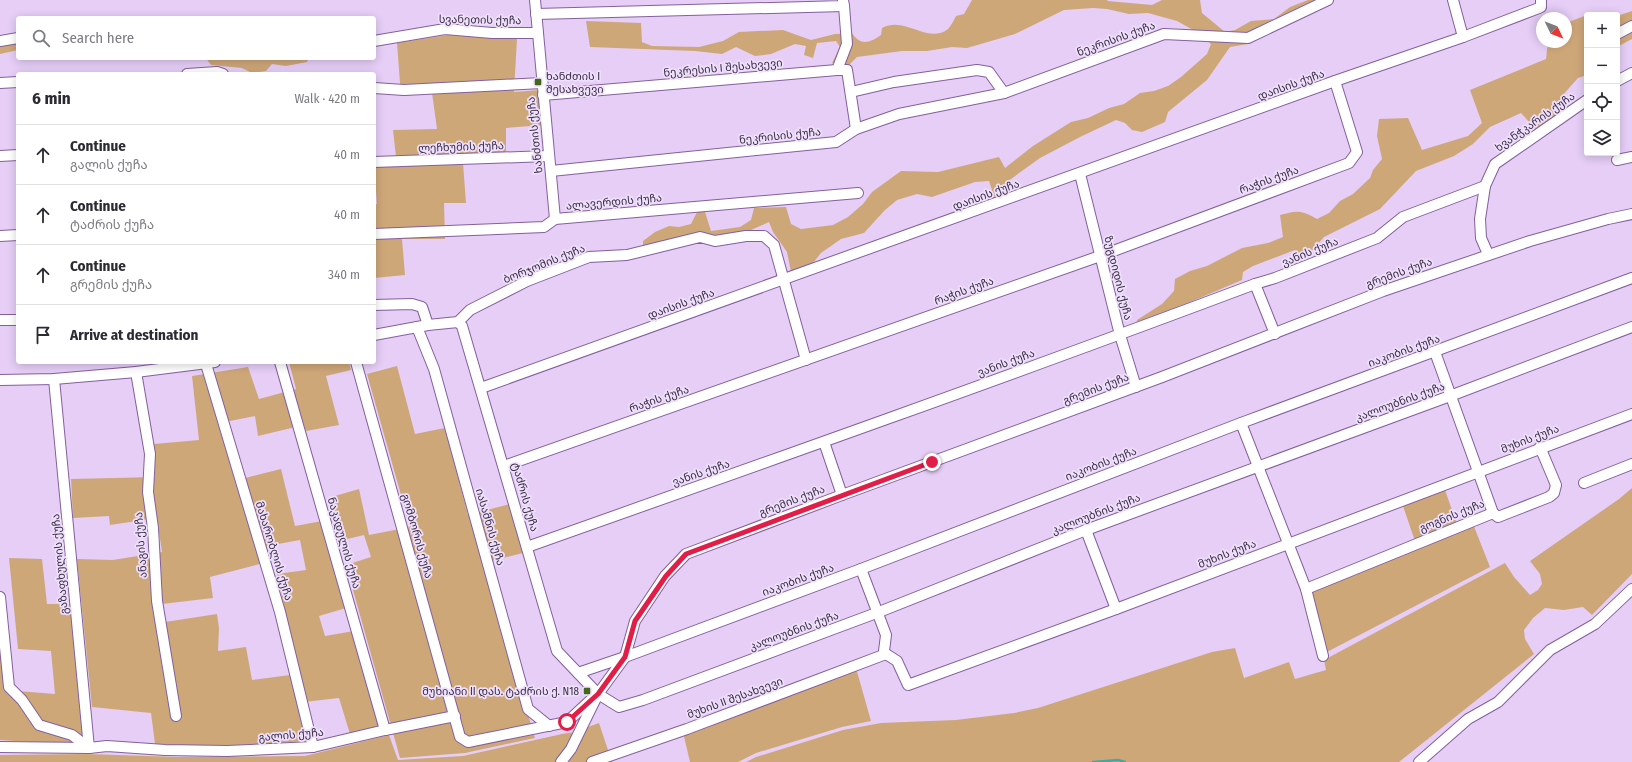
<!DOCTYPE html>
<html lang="en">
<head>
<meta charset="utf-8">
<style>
	:root { --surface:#fff; --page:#f2f2f3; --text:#2b2b33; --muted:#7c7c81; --line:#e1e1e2 }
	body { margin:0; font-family:"Fira Sans Condensed","Noto Sans Georgian",sans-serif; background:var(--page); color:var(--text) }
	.controls { position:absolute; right:12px; top:12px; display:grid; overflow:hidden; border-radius:4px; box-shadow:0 2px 10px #0003 }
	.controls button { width:36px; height:36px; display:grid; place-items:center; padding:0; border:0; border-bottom:1px solid var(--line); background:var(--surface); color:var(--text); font:20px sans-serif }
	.compass { position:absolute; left:1536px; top:12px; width:36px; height:36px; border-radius:50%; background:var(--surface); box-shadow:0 2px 10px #0003; rotate:133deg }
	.stop { position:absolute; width:12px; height:12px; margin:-9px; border:3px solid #e11d48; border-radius:50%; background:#fff }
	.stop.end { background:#e11d48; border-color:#fff; box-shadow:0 1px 4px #0008 }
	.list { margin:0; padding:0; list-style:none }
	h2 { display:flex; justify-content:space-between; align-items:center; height:52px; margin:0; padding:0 16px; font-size:17px }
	h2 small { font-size:13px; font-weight:400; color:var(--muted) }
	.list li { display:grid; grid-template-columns:26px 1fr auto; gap:12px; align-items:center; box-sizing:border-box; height:60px; padding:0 16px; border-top:1px solid var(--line) }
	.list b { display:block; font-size:15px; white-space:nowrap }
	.list p { margin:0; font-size:13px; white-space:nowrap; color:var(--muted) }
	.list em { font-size:13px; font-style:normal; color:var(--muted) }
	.icon { flex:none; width:22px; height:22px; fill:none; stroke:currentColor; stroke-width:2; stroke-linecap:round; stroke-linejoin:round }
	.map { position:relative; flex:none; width:1632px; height:762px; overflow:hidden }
	.search { position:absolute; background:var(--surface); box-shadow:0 2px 10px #0003; left:16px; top:16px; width:360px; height:44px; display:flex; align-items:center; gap:10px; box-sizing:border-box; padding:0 14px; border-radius:4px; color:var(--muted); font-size:15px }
	.panel { position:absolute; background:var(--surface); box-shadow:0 2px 10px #0003; left:16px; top:72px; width:360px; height:292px; border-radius:4px }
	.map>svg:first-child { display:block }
	.green { fill:#cea779 }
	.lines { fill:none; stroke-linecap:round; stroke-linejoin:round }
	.stream { stroke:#45a7a2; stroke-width:2.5 }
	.minor-casing { stroke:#845f9d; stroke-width:12 }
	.minor { stroke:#fff; stroke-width:10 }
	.route { stroke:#e11d48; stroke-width:5 }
	.poi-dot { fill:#44661d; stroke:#eedffa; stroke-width:1.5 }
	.labels { text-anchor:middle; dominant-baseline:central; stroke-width:3.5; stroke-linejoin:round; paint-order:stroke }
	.street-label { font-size:11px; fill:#3c2c47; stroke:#eedffa }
	.poi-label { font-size:11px; fill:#3c2c47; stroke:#eedffa; text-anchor:start }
</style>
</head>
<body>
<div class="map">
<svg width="1632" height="762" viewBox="0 0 1632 762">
	<rect width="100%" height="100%" fill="#e6cef7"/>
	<g class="green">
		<path d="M972 0H1107L1108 1 1152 5 1162 0H1200L1202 13 1225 32 1235 30 1251 21 1274 19 1290 7 1308 0H1326L1277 30 1248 44 1230 47 1207 80 1168 112 1165 122 1142 132 1132 130 1125 123 1116 120 1080 137 1040 158 1004 184 1005 196 995 199 989 181 975 182 932 197 917 194 897 200 885 210 864 233 841 239 821 253 813 263 791 272 787 252 773 232 769 222 740 235 643 248V241L655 232 669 226 679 227 691 224 697 212H705L711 231 740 227 751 220 754 208 786 207 791 224 801 229 833 225 848 217 863 204 872 192 901 171 938 172 999 157 1005 168 1033 146 1071 122 1088 118 1109 108 1124 104 1140 93 1154 91 1168 86 1181 77 1207 54 1211 44 1195 31 1177 21 1148 13 1129 14 1107 9 1093 8 1064 10 1015 34 967 48 952 47 927 51H902L857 57 849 65 832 63 840 47 836 41 817 43 813 58 804 55 806 46 795 44 771 54 755 56 736 47 722 54 695 51 590 47 586 21 641 23 642 42 652 46 699 47 723 41 739 32 783 30 811 40 835 34 852 33C860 46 870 43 881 35L882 28C905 15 928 45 948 29 951 26 954 20 956 16L964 14Z"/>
		<path d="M1632 11V39L1617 47V16Z"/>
		<path d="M1587 15V75L1578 78 1561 97 1567 112 1538 132 1521 113 1490 127 1473 144 1454 156 1416 171 1380 209 1324 237 1309 254 1298 257 1295 250 1253 266 1243 272 1242 280 1136 325 1137 320 1162 304 1174 291 1175 279 1190 271 1207 266 1242 248 1268 243 1283 237 1280 215C1297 210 1302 210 1317 219L1329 213 1340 201 1353 194 1370 178 1373 170 1382 159 1377 136 1379 119 1408 118 1422 150 1468 136 1482 123 1470 90 1546 59 1548 42H1566V23Z"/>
		<path d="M448 35 517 39 514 92 540 90 543 125 506 128V161L463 163 466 203H444L445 239H402L405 275 374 278V204H377L374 166H397L393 130 437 129 432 93 401 96 397 43Z"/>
		<path d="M18 42V50L0 54V45Z"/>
		<path d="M206 58H309L307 62 286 66 272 64 266 71 252 73 242 68 211 65Z"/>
		<path d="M289 362H349L351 370 326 376 339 425 306 431 304 425 258 436 255 416 220 423 237 480 281 469 295 526 322 521 346 608 319 616 325 636 354 631 380 727 350 734 339 698 304 702 277 574 306 570 300 540 267 546 271 561 210 577 213 598 162 604 165 622 217 614 219 628 218 651 246 647 252 680 290 675 306 741C255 745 206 747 155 744L151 713 92 707 77 559 113 560 162 552 157 518 110 525 109 516 73 518 71 479 155 477 154 444 199 440 192 376 248 367 259 399 296 389Z"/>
		<path d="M397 366 415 434 445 428 468 515 510 504 523 553 483 563 535 738 465 753 400 758 346 565 371 557 364 535 339 541 328 498 359 489 369 535 410 527 367 374Z"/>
		<path d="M1632 488V574L1592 615 1583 607 1564 610 1545 608 1533 618 1524 630 1525 639 1534 654 1399 762H746L756 757 843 730 881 723 956 720 1014 713 1038 708 1212 652 1235 648 1244 678 1289 662 1295 679 1326 670 1324 660 1505 563 1514 577 1530 595 1538 590 1542 584 1540 574 1530 561 1619 499Z"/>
		<path d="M1445 490 1459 530 1473 524 1490 567 1325 653 1311 591 1417 547 1403 506Z"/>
		<path d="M9 558 42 559 47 604H70L85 740 60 744 0 740V641L5 690 55 694 51 651 18 649Z"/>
		<path d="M856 668 871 721 842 727 756 753 738 762H690L683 732Z"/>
		<path d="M599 723 612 762H566L585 728Z"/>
		<path d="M575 732 563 752 555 762H0V755L87 754 177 757 305 756 389 735 398 760 463 756 562 734Z"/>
	</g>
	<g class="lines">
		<path class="stream" d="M1093 762 1118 760 1125 762"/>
		<g class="minor-casing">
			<g id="minor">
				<path d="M535 0 555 219"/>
				<path d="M1453 0 1463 37"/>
				<path d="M536 14 844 6 843 0"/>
				<path d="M1617 34 1632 26"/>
				<path d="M0 41 18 38"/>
				<path d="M374 41 445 29 492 33H538"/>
				<path d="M837 70 847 44 844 6"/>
				<path d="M187 74 217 72 223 74"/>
				<path d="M1617 81 1632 73"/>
				<path d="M0 83 18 82"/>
				<path d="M374 88 404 90 542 83"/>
				<path d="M851 92 894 82 977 70 989 72 1004 93"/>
				<path d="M543 95 837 70H847L856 129"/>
				<path d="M0 156 18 155"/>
				<path d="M1617 160 1632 157"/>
				<path d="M374 162 548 156"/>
				<path d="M551 171 836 142 856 129 899 114 1004 93 1164 34 1248 38 1328 0"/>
				<path d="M1080 174 1120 335 1136 387"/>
				<path d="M374 234 544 227 555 219 858 193"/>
				<path d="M0 236 18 235"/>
				<path d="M1488 254 1481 238 1480 219 1485 186 1495 164 1587 100"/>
				<path d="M1255 284 1275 334"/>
				<path d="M374 305 412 304 422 307 428 325"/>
				<path d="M0 320H18"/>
				<path d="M458 322 462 326 557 651 598 694 619 707 643 700 879 612 1086 530 1450 396 1632 327"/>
				<path d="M417 327 434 369 528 709 549 726"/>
				<path d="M374 335 428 325 458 322 470 310 527 281 589 257 627 255 700 237 715 241 746 236H764L774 245 806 360"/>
				<path d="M1435 352 1493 513"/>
				<path d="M280 362 385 730"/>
				<path d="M356 362 460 737 468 742 567 722 593 698"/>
				<path d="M206 364 280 612 313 747"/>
				<path d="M136 372 150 454 148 492 153 528 157 601 176 716"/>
				<path d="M54 379 89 748"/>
				<path d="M0 380 54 379 136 372 215 362"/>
				<path d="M481 388 1335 81 1463 37 1539 8 1541 7V0"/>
				<path d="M1241 423 1306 589 1323 656"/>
				<path d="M824 442 842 495"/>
				<path d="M504 466 1100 256 1349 163 1357 152 1335 81"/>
				<path d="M1584 483 1632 464"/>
				<path d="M1493 513 1498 517 1549 497 1554 493 1556 485 1540 447"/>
				<path d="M1086 530 1116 609"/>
				<path d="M527 547C770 461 1013 375 1255 284L1275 278 1377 238 1403 217 1485 186"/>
				<path d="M861 569 886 635 884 651 886 654 897 661 908 685 1116 609 1632 414"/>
				<path d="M1306 589 1493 513"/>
				<path d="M0 597 9 687 22 700 39 725 72 735 89 748"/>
				<path d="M578 673 625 657 861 569 1241 423 1632 278"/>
				<path d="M0 747 89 748 107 746 165 750 227 751 313 747 385 730 455 716"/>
				<path d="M561 762 571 749 598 694 625 657 635 621 665 576 686 554 842 495 1162 377 1383 291 1530 241 1608 219 1632 214"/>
				<path d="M592 762 687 729 886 654"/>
				<path d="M1419 762 1468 719 1498 702 1550 650 1595 624 1632 589"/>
			</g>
		</g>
		<use href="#minor" class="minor"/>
	</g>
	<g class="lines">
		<path class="route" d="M567 722 598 694 625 657 635 621 666 576 686 554 932 462"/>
	</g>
	<g class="poi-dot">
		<rect x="534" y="78" width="8" height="8" rx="2"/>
		<rect x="583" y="687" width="8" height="8" rx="2"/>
	</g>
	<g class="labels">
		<g class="street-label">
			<text transform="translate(480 20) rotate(1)">სვანეთის ქუჩა</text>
			<text transform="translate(1116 39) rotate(-20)">ნეკრისის ქუჩა</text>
			<text transform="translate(723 68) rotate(-5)">ნეკრესის I შესახვევი</text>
			<text transform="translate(1291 85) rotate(-20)">დაისის ქუჩა</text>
			<text transform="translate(1535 122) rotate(-35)">ხვანჭკარის ქუჩა</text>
			<text transform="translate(535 135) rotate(-96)">ხანძთის ქუჩა</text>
			<text transform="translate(780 136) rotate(-6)">ნეკრისის ქუჩა</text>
			<text transform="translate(461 147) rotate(-2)">ლეჩხუმის ქუჩა</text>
			<text transform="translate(1269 180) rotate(-20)">რაჭის ქუჩა</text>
			<text transform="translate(986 195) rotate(-20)">დაისის ქუჩა</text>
			<text transform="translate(614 202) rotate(-5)">ალავერდის ქუჩა</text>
			<text transform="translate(1310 252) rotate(-22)">ვანის ქუჩა</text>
			<text transform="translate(544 264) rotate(-22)">ბორჯომის ქუჩა</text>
			<text transform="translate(1399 273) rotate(-20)">გრემის ქუჩა</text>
			<text transform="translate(1118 278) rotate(76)">ზუგდიდის ქუჩა</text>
			<text transform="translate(964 291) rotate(-20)">რაჭის ქუჩა</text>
			<text transform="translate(681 304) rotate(-20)">დაისის ქუჩა</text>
			<text transform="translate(1404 351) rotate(-20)">იაკობის ქუჩა</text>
			<text transform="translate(1006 363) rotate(-20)">ვანის ქუჩა</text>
			<text transform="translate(1096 389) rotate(-21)">გრემის ქუჩა</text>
			<text transform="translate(659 399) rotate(-19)">რაჭის ქუჩა</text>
			<text transform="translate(1400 402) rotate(-20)">კალოუბნის ქუჩა</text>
			<text transform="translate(1530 439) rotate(-21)">მუხის ქუჩა</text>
			<text transform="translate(1101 464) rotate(-21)">იაკობის ქუჩა</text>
			<text transform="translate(701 473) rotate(-19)">ვანის ქუჩა</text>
			<text transform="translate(525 497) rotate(74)">ტაძრის ქუჩა</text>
			<text transform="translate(792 501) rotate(-21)">გრემის ქუჩა</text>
			<text transform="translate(1096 514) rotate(-21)">კალოუბნის ქუჩა</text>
			<text transform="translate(1452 516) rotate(-22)">გოგნის ქუჩა</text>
			<text transform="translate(490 527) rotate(74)">იასამნის ქუჩა</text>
			<text transform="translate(417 536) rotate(74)">გომბორის ქუჩა</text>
			<text transform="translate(344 543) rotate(74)">ნაკადულის ქუჩა</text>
			<text transform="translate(141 545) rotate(-94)">ანაგის ქუჩა</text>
			<text transform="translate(274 551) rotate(73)">მახარობლის ქუჩა</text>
			<text transform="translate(1227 554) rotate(-21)">მუხის ქუჩა</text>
			<text transform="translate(60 564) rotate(-95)">გაზაფხულის ქუჩა</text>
			<text transform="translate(798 580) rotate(-20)">იაკობის ქუჩა</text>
			<text transform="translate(794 631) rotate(-20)">კალოუბნის ქუჩა</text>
			<text transform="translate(735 698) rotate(-20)">მუხის II შესახვევი</text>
			<text transform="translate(291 735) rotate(-5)">გალის ქუჩა</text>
		</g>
		<g class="poi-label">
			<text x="546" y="76">ხანძთის I<tspan x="546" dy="13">შესახვევი</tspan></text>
			<text x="579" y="691" text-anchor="end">მუხიანი II დას. ტაძრის ქ. N18</text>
		</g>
	</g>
</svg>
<div class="controls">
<button>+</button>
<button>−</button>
<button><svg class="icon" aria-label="locate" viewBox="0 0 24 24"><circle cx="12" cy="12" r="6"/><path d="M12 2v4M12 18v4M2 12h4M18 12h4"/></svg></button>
<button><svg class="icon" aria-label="layers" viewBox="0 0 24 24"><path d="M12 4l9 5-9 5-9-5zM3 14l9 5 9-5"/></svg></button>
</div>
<svg class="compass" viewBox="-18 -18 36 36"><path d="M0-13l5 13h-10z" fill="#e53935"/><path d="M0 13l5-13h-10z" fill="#7c7c81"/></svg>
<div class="stop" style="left:567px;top:722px"></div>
<div class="stop end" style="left:932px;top:462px"></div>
<div class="search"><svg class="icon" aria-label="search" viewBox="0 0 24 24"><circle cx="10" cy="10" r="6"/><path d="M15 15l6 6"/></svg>Search here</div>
<section class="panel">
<h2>6 min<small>Walk · 420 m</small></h2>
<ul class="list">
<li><svg class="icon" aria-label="ahead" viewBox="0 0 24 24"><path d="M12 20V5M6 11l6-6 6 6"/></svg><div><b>Continue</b><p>გალის ქუჩა</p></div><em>40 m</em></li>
<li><svg class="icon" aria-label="ahead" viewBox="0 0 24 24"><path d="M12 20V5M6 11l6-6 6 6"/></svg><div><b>Continue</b><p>ტაძრის ქუჩა</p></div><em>40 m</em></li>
<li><svg class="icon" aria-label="ahead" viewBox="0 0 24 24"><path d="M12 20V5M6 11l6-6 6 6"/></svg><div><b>Continue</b><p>გრემის ქუჩა</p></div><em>340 m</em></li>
<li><svg class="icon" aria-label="arrive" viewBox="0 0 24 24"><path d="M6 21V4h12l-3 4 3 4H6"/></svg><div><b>Arrive at destination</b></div></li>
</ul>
</section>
</div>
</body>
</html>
